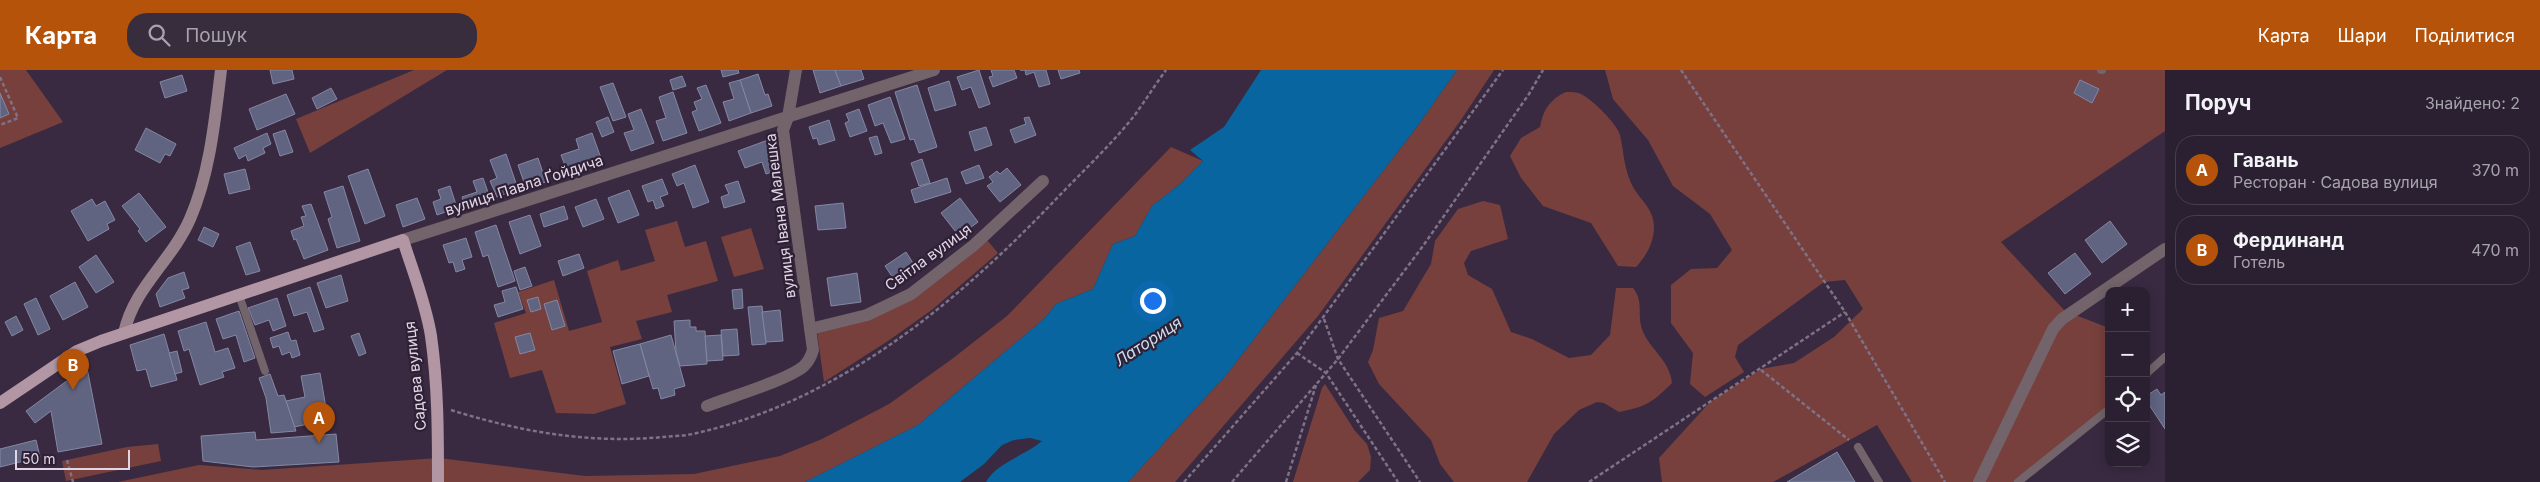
<!DOCTYPE html>
<html lang="uk">
<head>
<meta charset="utf-8">
<style>
	:root { --surface:#2b2031; --page:#372d3d; --text:#f1f3f6; --muted:#a6a3ab; --line:#473e4d; --accent:#b45309 }
	body { margin:0; font-family:Inter,sans-serif; background:var(--page); color:var(--text) }
	.controls { position:absolute; right:15px; bottom:15px; display:grid; overflow:hidden; border-radius:10px; box-shadow:0 2px 12px #0003 }
	.controls button { width:45px; height:45px; display:grid; place-items:center; padding:0; border:0; border-bottom:1px solid var(--line); background:var(--surface); color:var(--text); font:25px sans-serif }
	.scale { position:absolute; left:15px; bottom:12px; width:115px; box-sizing:border-box; padding-left:5px; border:2px solid #e0d6e5; border-top:0; font-size:14px; line-height:18px; white-space:nowrap; color:#e0d6e5; -webkit-text-stroke:4px #2f2036; paint-order:stroke }
	.you { position:absolute; left:1152px; top:230px; width:18px; height:18px; margin:-12px; border:4px solid #fff; border-radius:50%; background:#1a73e8; box-shadow:0 0 0 8px #1a73e833 }
	.badge { display:grid; place-items:center; width:32px; height:32px; border-radius:50%; background:var(--accent); color:#fff; font-size:16px; font-weight:700 }
	.pin { position:absolute; translate:-50% -41px; filter:drop-shadow(0 1px 2px #0008) }
	.pin::after { content:''; position:absolute; top:26px; width:18px; height:15px; background:inherit; clip-path:polygon(0 0,100% 0,50% 100%) }
	.list { margin:0; padding:0; list-style:none }
	h2 { display:flex; justify-content:space-between; align-items:center; height:65px; margin:0; padding:0 20px; font-size:21px }
	h2 small { font-size:16px; font-weight:400; color:var(--muted) }
	.list li { display:grid; grid-template-columns:32px 1fr auto; gap:15px; align-items:center; box-sizing:border-box; height:70px; margin:0 10px 10px; padding:0 10px; border:1px solid var(--line); border-radius:20px }
	.list b { display:block; font-size:19px; white-space:nowrap }
	.list p { margin:0; font-size:16px; white-space:nowrap; color:var(--muted) }
	.list em { font-size:16px; font-style:normal; color:var(--muted) }
	.icon { flex:none; width:28px; height:28px; fill:none; stroke:currentColor; stroke-width:2; stroke-linecap:round; stroke-linejoin:round }
	.map { position:relative; flex:none; width:2165px; height:412px; overflow:hidden }
	header { display:flex; align-items:center; gap:30px; box-sizing:border-box; height:70px; padding:0 25px; background:var(--accent); color:#fff }
	header strong { font-size:24px }
	nav { display:flex; gap:28px; margin-inline-start:auto; font-size:18px }
	.search { width:350px; height:45px; background:var(--page); display:flex; align-items:center; gap:12px; box-sizing:border-box; padding:0 18px; border-radius:20px; color:var(--muted); font-size:19px }
	main { display:flex }
	aside { flex:1; background:var(--surface) }
	.map>svg:first-child { display:block }
	.green { fill:#77403d }
	.water { fill:#09659f }
	.building { fill:#616480; stroke:#8487a4 }
	.lines { fill:none; stroke-linecap:round; stroke-linejoin:round }
	.path { stroke:#7f7286; stroke-width:2.5; stroke-dasharray:4 2.5; stroke-linecap:butt }
	.lane { stroke:#72646a; stroke-width:8 }
	.street { stroke:#72646a; stroke-width:12 }
	.secondary { stroke:#96808a; stroke-width:12 }
	.primary { stroke:#b296a3; stroke-width:12 }
	.labels { text-anchor:middle; dominant-baseline:central; stroke-width:4.5; stroke-linejoin:round; paint-order:stroke }
	.street-label { font-size:15px; fill:#e0d6e5; stroke:#2f2036 }
	.water-label { font-size:16px; font-style:italic; fill:#ccdfef; stroke:#2f2036 }
</style>
</head>
<body>
<header>
<strong>Карта</strong>
<div class="search"><svg class="icon" aria-label="search" viewBox="0 0 24 24"><circle cx="10" cy="10" r="6"/><path d="M15 15l6 6"/></svg>Пошук</div>
<nav><a>Карта</a><a>Шари</a><a>Поділитися</a></nav>
</header>
<main>
<div class="map">
<svg width="2165" height="412" viewBox="0 0 2165 412">
	<rect width="100%" height="100%" fill="#392a41"/>
	<g class="green">
		<path d="M0 0H26L63 52 0 78Z"/>
		<path d="M414 0H447L310 83 296 49Z"/>
		<path d="M1457 0H1494L1461 50 1318 246 1175 412H1128L1227 304 1416 58Z"/>
		<path d="M1605 0H2165V61L2001 172 2065 241 2109 258V337L2015 412H1912L1877 355 1773 412H1662L1659 388 1710 332 1761 299 1794 293 1834 267 1863 239 1845 210 1824 212 1738 275 1735 287 1744 302 1705 327 1690 314 1693 283 1671 253V215L1691 199 1717 198 1732 180 1710 144 1673 116 1648 70 1613 29Z"/>
		<path d="M1566 22C1570 22 1577 22 1581 24 1592 29 1617 54 1620 65 1624 83 1624 100 1633 117 1641 131 1654 139 1654 157 1654 173 1646 186 1636 197L1618 196 1591 153 1543 136 1521 108 1510 86 1521 68 1540 57C1543 40 1550 29 1566 22Z"/>
		<path d="M1171 77 1203 91 1180 114 1152 136 1135 166 1113 174 1093 219 1056 234 1044 249 918 355 805 412H118L199 395 262 400 439 388 585 406 694 404 780 386 822 369 889 334 952 289 1007 246Z"/>
		<path d="M1483 131 1500 135 1508 169 1471 181 1464 193 1468 205 1492 219 1511 262 1532 269 1569 288 1591 285 1610 265 1616 218H1633C1644 231 1637 244 1642 259 1649 279 1670 290 1672 313 1653 332 1646 337 1619 342L1604 333 1597 332 1579 340 1554 364 1527 412H1454L1440 394 1431 370 1379 314 1368 292 1373 280 1379 248 1403 241 1431 194 1435 171 1458 139Z"/>
		<path d="M677 151 685 177 706 171 718 211 667 225 672 242 636 251 642 269 610 277 626 334 594 344 556 343 542 300 510 308 494 253 526 243 518 222 554 210 569 261 602 252 587 201 618 190 621 201 655 191 645 160Z"/>
		<path d="M751 158 764 199 734 207 721 167Z"/>
		<path d="M987 170 998 183 933 239 888 271 824 312 817 262 890 240Z"/>
		<path d="M1325 314 1355 361 1367 374 1371 387 1370 400 1358 412H1293L1322 318Z"/>
		<path d="M158 374 161 391 66 411 62 391 127 377Z"/>
	</g>
	<path class="water" d="M1261 0H1457L1416 58 1227 304 1128 412H986C996 393 1026 385 1042 371L1030 368 1014 370 1002 375 984 394 960 412H805L918 355 1044 249 1056 234 1093 219 1113 174 1135 166 1152 136 1180 114 1203 91 1190 80 1224 57Z"/>
	<g class="building">
		<path d="M270 0H292L294 9 273 14Z"/>
		<path d="M721 0H738L739 3 723 7Z"/>
		<path d="M813 0H835L841 16 820 23Z"/>
		<path d="M835 0H861L864 9 841 16Z"/>
		<path d="M979 0 990 34 979 38 971 17 962 20 957 7Z"/>
		<path d="M991 0H1014L1017 8 993 17 989 7 993 6Z"/>
		<path d="M1020 0H1046L1050 14 1039 17 1034 2 1026 5 1025 0Z"/>
		<path d="M1058 0H1079L1080 3 1061 9Z"/>
		<path d="M758 4 765 25 768 24 772 36 751 43 740 10Z"/>
		<path d="M182 5 187 21 165 28 160 12Z"/>
		<path d="M682 6 686 16 673 20 670 10Z"/>
		<path d="M740 10 751 43 729 51 723 32 734 29 729 13Z"/>
		<path d="M2080 10 2099 19 2092 33 2074 23Z"/>
		<path d="M949 11 956 35 935 41 928 18Z"/>
		<path d="M613 13 626 47 613 51 600 17Z"/>
		<path d="M706 15 721 53 699 61 692 42 697 40 694 32 702 29 697 18Z"/>
		<path d="M917 15 937 77 919 83 914 69 910 70 895 22Z"/>
		<path d="M331 18 337 29 317 39 312 28Z"/>
		<path d="M673 22 687 63 663 71 656 51 666 48 659 27Z"/>
		<path d="M0 23 9 44 0 48Z"/>
		<path d="M286 24 295 44 257 60 249 39Z"/>
		<path d="M890 27 905 69 891 73 883 53 875 56 868 35Z"/>
		<path d="M641 39 654 73 631 81 624 63 634 60 628 44Z"/>
		<path d="M859 39 867 61 850 67 845 53 849 51 846 44Z"/>
		<path d="M608 47 614 62 602 67 596 52Z"/>
		<path d="M1029 47 1036 65 1015 73 1010 60 1026 54 1024 48Z"/>
		<path d="M829 50 835 70 819 75 817 68 813 69 809 57Z"/>
		<path d="M986 57 992 75 975 81 969 62Z"/>
		<path d="M146 58 176 74 170 86 165 84 160 93 135 80Z"/>
		<path d="M285 60 293 82 280 86 273 64Z"/>
		<path d="M267 63 271 74 263 78 265 83 248 91 246 85 239 89 234 78Z"/>
		<path d="M592 63 602 91 568 103 561 85 579 79 576 69Z"/>
		<path d="M877 66 882 83 875 85 869 68Z"/>
		<path d="M768 70 778 100 766 104 762 92 745 98 738 81Z"/>
		<path d="M506 84 518 119 497 127 490 111 497 108 490 90Z"/>
		<path d="M538 88 546 112 526 118 518 95Z"/>
		<path d="M922 89 930 113 919 116 911 93Z"/>
		<path d="M695 95 709 132 693 138 684 113 677 116 672 104Z"/>
		<path d="M979 95 984 108 966 114 961 102Z"/>
		<path d="M1007 98 1021 115 1000 132 987 116 993 112 989 107 997 101 1000 104Z"/>
		<path d="M245 99 250 119 229 124 224 104Z"/>
		<path d="M368 99 385 146 365 154 348 106Z"/>
		<path d="M483 108 490 128 465 137 462 127 477 122 473 111Z"/>
		<path d="M947 108 951 122 915 133 911 120Z"/>
		<path d="M662 109 668 124 660 127 664 136 656 139 653 130 648 132 642 116Z"/>
		<path d="M738 111 745 132 724 138 721 127 729 124 725 115Z"/>
		<path d="M343 116 360 171 337 178 328 149 332 147 324 122Z"/>
		<path d="M450 116 457 138 437 145 433 132 441 129 438 120Z"/>
		<path d="M629 120 639 145 618 153 608 128Z"/>
		<path d="M139 123 166 157 146 172 138 161 140 159 122 136Z"/>
		<path d="M417 128 425 149 403 157 396 135Z"/>
		<path d="M960 128 978 152 959 166 941 143Z"/>
		<path d="M92 129 96 136 105 131 115 150 107 154 109 159 88 171 71 141Z"/>
		<path d="M596 129 604 149 583 157 575 137Z"/>
		<path d="M843 133 846 158 818 160 815 136Z"/>
		<path d="M311 134 328 180 304 189 296 169 294 170 291 161 304 156 301 147 306 146 302 136Z"/>
		<path d="M564 136 568 149 544 157 540 144Z"/>
		<path d="M530 145 541 176 520 184 509 152Z"/>
		<path d="M2110 151 2127 174 2102 193 2085 170Z"/>
		<path d="M496 155 515 211 498 217 488 185 483 187 475 162Z"/>
		<path d="M204 157 219 164 213 177 198 170Z"/>
		<path d="M466 168 472 187 462 190 465 199 456 202 453 192 449 193 443 175Z"/>
		<path d="M250 172 260 201 246 205 236 177Z"/>
		<path d="M906 182 918 201 897 214 885 196Z"/>
		<path d="M2075 183 2091 204 2065 224 2048 203Z"/>
		<path d="M579 184 584 198 563 206 558 191Z"/>
		<path d="M96 185 114 212 96 223 79 197Z"/>
		<path d="M525 197 532 216 520 220 514 201Z"/>
		<path d="M184 202 189 218 182 220 185 228 160 237 156 224 168 208Z"/>
		<path d="M857 203 861 232 831 236 827 208Z"/>
		<path d="M341 205 348 231 326 238 317 213Z"/>
		<path d="M75 212 88 237 63 250 50 226Z"/>
		<path d="M310 217 324 259 314 262 307 242 294 246 287 225Z"/>
		<path d="M516 217 523 239 498 247 494 235 505 232 502 221Z"/>
		<path d="M742 219 743 238 734 239 732 220Z"/>
		<path d="M538 227 541 239 531 242 527 230Z"/>
		<path d="M36 228 50 259 38 265 24 234Z"/>
		<path d="M277 228 286 256 273 261 269 250 255 255 248 238Z"/>
		<path d="M557 230 565 256 552 260 544 234Z"/>
		<path d="M762 236 766 274 752 275 748 237Z"/>
		<path d="M780 240 783 271 766 272 762 242Z"/>
		<path d="M239 241 255 288 244 292 236 265 223 269 216 249Z"/>
		<path d="M16 246 23 260 12 266 5 252Z"/>
		<path d="M690 250V257H696V261H705L707 294 680 296 676 282 674 251Z"/>
		<path d="M206 252 215 282 228 278 235 298 222 302 224 307 200 315 189 279 184 281 178 261Z"/>
		<path d="M737 259 739 285 723 286 721 260Z"/>
		<path d="M288 262 291 271 296 270 300 285 292 288 290 282 282 285 279 276 273 278 270 268Z"/>
		<path d="M359 263 366 283 359 286 351 266Z"/>
		<path d="M530 263 535 280 520 284 515 267Z"/>
		<path d="M164 264 177 310 151 317 146 299 137 301 130 275Z"/>
		<path d="M671 265 685 316 674 319 675 325 661 329 658 318 653 319 640 274Z"/>
		<path d="M721 265 723 290 707 291 705 266Z"/>
		<path d="M640 274 649 306 622 314 613 281Z"/>
		<path d="M177 281 182 302 175 304 169 283Z"/>
		<path d="M87 298 102 374 58 382 51 341 35 353 26 341 83 299Z"/>
		<path d="M320 303 328 350 294 357 286 331 305 327 301 306Z"/>
		<path d="M270 304 278 326 284 325 296 361 271 363 266 328 259 308Z"/>
		<path d="M2157 319 2161 325 2165 322V359L2146 330V326Z"/>
		<path d="M255 362 256 370 336 364 339 392 253 397 203 391 201 366Z"/>
		<path d="M36 370 40 387 0 397V379Z"/>
		<path d="M1837 382 1855 412H1787Z"/>
	</g>
	<g class="lines">
		<g class="path">
			<path d="M1681 0 1845 242 1945 412"/>
			<path d="M0 7 18 48 0 55"/>
			<path d="M1324 249 1338 289 1420 412"/>
			<path d="M1297 283 1326 303 1398 412"/>
			<path d="M1761 300 1849 370"/>
			<path d="M451 340C521 362 590 374 663 367 674 366 686 366 697 363 841 330 958 232 1058 127 1083 101 1111 75 1134 46 1145 31 1155 15 1166 0"/>
			<path d="M67 390 73 412"/>
			<path d="M1184 412 1297 283 1503 0"/>
			<path d="M1232 412 1338 289 1423 176 1529 24 1543 0"/>
			<path d="M1286 412 1316 315"/>
			<path d="M1589 412 1845 242"/>
		</g>
		<g class="lane">
			<path d="M2101 0H2102"/>
			<path d="M239 225 265 301"/>
			<path d="M2146 304 2165 287"/>
			<path d="M1858 377 1879 412"/>
			<path d="M2018 412 2109 339"/>
		</g>
		<g class="street">
			<path d="M403 170 934 0"/>
			<path d="M810 259 867 245 911 224 974 175 1043 111"/>
			<path d="M707 336C730 327 788 310 804 296 809 291 811 287 813 280L783 60 788 47 796 0"/>
			<path d="M1979 412 2053 259 2062 249 2165 179"/>
		</g>
		<path class="secondary" d="M124 263C134 217 171 192 190 149 210 103 215 49 221 0"/>
		<path class="primary" d="M0 333 77 281 101 271 403 170C413 202 426 234 431 266 438 315 438 363 438 412"/>
	</g>
	<g class="labels">
		<g class="street-label">
			<text transform="translate(524 115) rotate(-18)">вулиця Павла Ґойдича</text>
			<text transform="translate(780 146) rotate(-97)">вулиця Івана Малешка</text>
			<text transform="translate(928 187) rotate(-36)">Світла вулиця</text>
			<text transform="translate(415 306) rotate(-96)">Садова вулиця</text>
		</g>
		<g class="water-label">
			<text transform="translate(1148 271) rotate(-33)">Латориця</text>
		</g>
	</g>
</svg>
<div class="controls">
<button>+</button>
<button>−</button>
<button><svg class="icon" aria-label="locate" viewBox="0 0 24 24"><circle cx="12" cy="12" r="6"/><path d="M12 2v4M12 18v4M2 12h4M18 12h4"/></svg></button>
<button><svg class="icon" aria-label="layers" viewBox="0 0 24 24"><path d="M12 4l9 5-9 5-9-5zM3 14l9 5 9-5"/></svg></button>
</div>
<div class="scale">50 m</div>
<div class="you"></div>
<div class="pin badge" style="left:319px;top:373px">A</div>
<div class="pin badge" style="left:73px;top:320px">B</div>
</div>
<aside>
<h2>Поруч<small>Знайдено: 2</small></h2>
<ul class="list">
<li><span class="badge">A</span><div><b>Гавань</b><p>Ресторан · Садова вулиця</p></div><em>370 m</em></li>
<li><span class="badge">B</span><div><b>Фердинанд</b><p>Готель</p></div><em>470 m</em></li>
</ul>
</aside>
</main>
</body>
</html>
